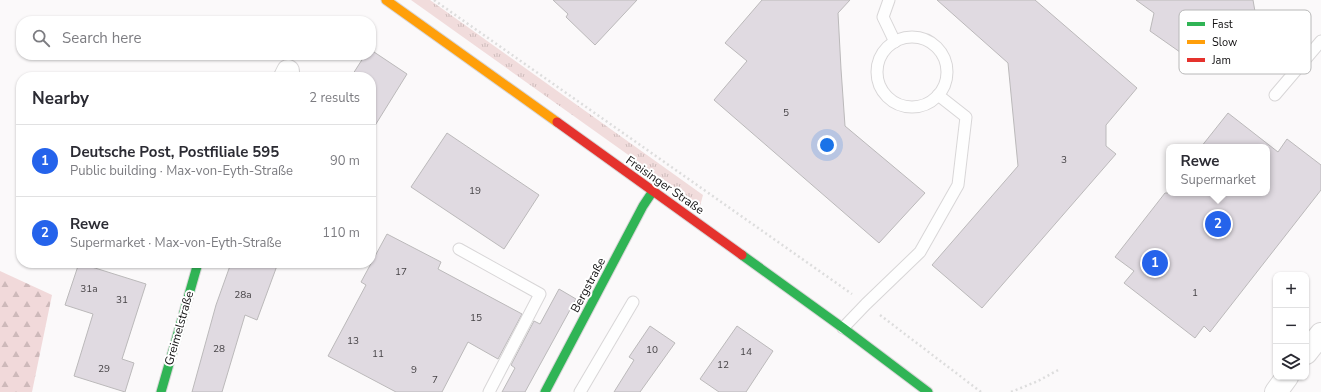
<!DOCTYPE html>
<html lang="en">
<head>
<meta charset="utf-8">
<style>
	:root { --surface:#fff; --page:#f7f7f7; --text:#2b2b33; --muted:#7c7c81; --line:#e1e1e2; --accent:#2563eb }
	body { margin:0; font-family:"Nunito Sans",sans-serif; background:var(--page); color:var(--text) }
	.controls { position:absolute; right:12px; bottom:12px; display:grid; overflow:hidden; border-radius:8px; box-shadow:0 1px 3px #0004 }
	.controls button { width:36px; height:36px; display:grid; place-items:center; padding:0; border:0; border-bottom:1px solid var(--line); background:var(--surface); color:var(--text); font:20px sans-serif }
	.you { position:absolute; left:827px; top:145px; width:14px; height:14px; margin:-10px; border:3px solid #fff; border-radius:50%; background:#1a73e8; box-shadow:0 0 0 6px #1a73e833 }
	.badge { display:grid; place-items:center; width:26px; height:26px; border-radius:50%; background:var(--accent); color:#fff; font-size:13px; font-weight:700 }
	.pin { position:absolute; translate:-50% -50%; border:2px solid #fff; box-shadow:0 1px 4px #0006 }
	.popup { position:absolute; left:1166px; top:144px; width:104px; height:52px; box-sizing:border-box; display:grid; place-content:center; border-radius:8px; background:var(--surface); filter:drop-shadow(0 1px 3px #0005); font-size:13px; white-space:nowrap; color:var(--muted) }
	.popup b { font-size:15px; color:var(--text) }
	.popup::after { content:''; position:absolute; left:50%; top:100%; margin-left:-8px; border:8px solid transparent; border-top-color:var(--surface) }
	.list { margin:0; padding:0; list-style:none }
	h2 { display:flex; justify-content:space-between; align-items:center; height:52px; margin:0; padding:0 16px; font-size:17px }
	h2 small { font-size:13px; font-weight:400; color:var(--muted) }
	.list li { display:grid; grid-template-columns:26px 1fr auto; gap:12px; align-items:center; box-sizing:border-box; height:72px; padding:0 16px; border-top:1px solid var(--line) }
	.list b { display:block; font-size:15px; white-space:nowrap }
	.list p { margin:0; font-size:13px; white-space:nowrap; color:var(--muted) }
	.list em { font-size:13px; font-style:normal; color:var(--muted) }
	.icon { flex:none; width:22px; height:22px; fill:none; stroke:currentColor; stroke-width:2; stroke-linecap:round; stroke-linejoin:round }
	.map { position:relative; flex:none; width:1321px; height:392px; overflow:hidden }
	.search { position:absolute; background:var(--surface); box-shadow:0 1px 3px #0004; left:16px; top:16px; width:360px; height:44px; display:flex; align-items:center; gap:10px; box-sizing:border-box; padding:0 14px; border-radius:16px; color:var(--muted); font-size:15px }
	.panel { position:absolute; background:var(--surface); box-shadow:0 1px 3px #0004; left:16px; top:72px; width:360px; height:196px; border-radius:16px }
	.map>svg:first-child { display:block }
	.grass { fill:url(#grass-tufts) }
	.forest { fill:url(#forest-firs) }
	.building { fill:#e0dae1; stroke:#bbb9ba }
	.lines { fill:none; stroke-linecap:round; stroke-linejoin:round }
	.lane-casing { stroke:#d8d6d7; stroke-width:13 }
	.street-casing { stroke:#d8d6d7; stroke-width:24 }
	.fast-casing { stroke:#d8d6d7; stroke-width:11 }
	.slow-casing { stroke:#d8d6d7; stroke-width:11 }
	.jam-casing { stroke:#d8d6d7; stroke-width:11 }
	.path { stroke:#ddd; stroke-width:2.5; stroke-dasharray:2 3; stroke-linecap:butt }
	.lane { stroke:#fefefe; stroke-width:11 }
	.street { stroke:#fefefe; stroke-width:22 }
	.fast { stroke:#30b455; stroke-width:9 }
	.slow { stroke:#ff9f0a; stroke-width:9 }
	.jam { stroke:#e5322d; stroke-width:9 }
	.labels { text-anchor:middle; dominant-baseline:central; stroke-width:4; stroke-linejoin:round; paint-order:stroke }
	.number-label { font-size:10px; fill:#464346 }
	.street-label { font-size:12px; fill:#121112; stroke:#fff }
	.key { fill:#fff; stroke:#b8b8b8; stroke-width:1 }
	.key-label { font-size:11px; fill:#121112 }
</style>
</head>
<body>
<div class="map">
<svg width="1321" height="392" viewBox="0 0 1321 392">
	<defs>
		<pattern id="grass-tufts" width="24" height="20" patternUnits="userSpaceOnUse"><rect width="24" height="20" fill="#f1dcdc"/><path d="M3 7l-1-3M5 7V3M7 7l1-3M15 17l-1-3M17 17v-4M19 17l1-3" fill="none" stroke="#cebcbc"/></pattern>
		<pattern id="forest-firs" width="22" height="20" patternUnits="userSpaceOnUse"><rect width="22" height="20" fill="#f1d9da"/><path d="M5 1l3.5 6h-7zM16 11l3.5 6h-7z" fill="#ceb9ba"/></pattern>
	</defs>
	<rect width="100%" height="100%" fill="#fbf9fa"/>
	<path class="grass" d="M411 0H430L703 195 700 206Z"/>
	<path class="forest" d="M0 271 52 295 32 392H0Z"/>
	<g class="building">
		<path d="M553 0H637L595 45 566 17 568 14Z"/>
		<path d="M762 0H850L838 13 841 69 845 126 925 193 879 243 714 100 747 61 725 43Z"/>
		<path d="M937 0H1035L1137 88 1106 125V146L1116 154 982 308 932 265 1018 166 1008 63Z"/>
		<path d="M1136 0H1253L1257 23 1233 59 1197 64 1150 31 1154 13Z"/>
		<path d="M371 50 407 74 371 132V77H351L365 55H371Z"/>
		<path d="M1228 113 1278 152 1287 139 1321 165V190L1210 332 1204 326 1195 338 1124 283 1134 271 1115 257 1165 193H1267V147H1201Z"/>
		<path d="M447 133 539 195 504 249 411 187Z"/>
		<path d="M387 234 441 262 438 269 522 314 498 359 468 342 442 392H396L328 356 366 285 361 282Z"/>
		<path d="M79 263 146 284 122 359 134 363 125 392 74 376 93 314 65 305Z"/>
		<path d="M231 263H278L257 320 245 315 222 392H192L216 305Z"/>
		<path d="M559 289 576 299 525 392H502L515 368 511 365 534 321 540 324Z"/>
		<path d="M650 326 675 343 640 392H614L634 360 629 357Z"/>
		<path d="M737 326 773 351 746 392H719L700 379Z"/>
	</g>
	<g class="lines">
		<g class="lane-casing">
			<g id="lane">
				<path d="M889 0 883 17 895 42"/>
				<circle cx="912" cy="72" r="35"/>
				<path d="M1275 95 1321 41"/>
				<path d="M459 249 540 294 489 392"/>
				<path d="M843 328 866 304 920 252 958 185 966 117 938 95"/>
				<path d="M580 392 633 302"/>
			</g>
		</g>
		<g class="street-casing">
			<g id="street">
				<path d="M285 77 288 71"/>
				<path d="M1306 353 1321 334"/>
				<path d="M1276 392 1287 377"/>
			</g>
		</g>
		<g class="fast-casing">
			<g id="fast">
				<path d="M742 255 843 328 928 392"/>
				<path d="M161 392 198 263"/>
				<path d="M545 392 643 206 653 191"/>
			</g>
		</g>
		<g class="slow-casing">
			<path id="slow" d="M386 0 557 122"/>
		</g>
		<g class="jam-casing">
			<path id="jam" d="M557 122 742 255"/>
		</g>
		<g class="path">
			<path d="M434 0 852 294"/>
			<path d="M880 315 981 392"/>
			<path d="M1011 392 1038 381 1060 369"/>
		</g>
		<use href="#lane" class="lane"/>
		<use href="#street" class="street"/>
		<use href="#fast" class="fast"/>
		<use href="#slow" class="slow"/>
		<use href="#jam" class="jam"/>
	</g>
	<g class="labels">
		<g class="number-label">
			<text x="786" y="113">5</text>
			<text x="1064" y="160">3</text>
			<text x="475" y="191">19</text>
			<text x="401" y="272">17</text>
			<text x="89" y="289">31a</text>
			<text x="1195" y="293">1</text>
			<text x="243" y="295">28a</text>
			<text x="122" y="300">31</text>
			<text x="476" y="318">15</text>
			<text x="353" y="341">13</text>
			<text x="219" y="349">28</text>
			<text x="652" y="350">10</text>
			<text x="746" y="352">14</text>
			<text x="378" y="354">11</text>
			<text x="723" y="365">12</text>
			<text x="104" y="369">29</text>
			<text x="414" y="370">9</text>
			<text x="435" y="380">7</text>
		</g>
		<g class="street-label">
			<text transform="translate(665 185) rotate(35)">Freisinger Straße</text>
			<text transform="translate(588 285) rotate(-62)">Bergstraße</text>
			<text transform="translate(179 328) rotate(-74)">Greimelstraße</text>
		</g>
	</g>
	<rect x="1179" y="10" width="132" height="64" rx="6" class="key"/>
	<rect x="1187" y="22" width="18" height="4" fill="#30b455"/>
	<rect x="1187" y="40" width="18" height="4" fill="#ff9f0a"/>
	<rect x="1187" y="58" width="18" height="4" fill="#e5322d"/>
	<g class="key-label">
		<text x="1212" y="28">Fast</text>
		<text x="1212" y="46">Slow</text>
		<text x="1212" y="64">Jam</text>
	</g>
</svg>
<div class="controls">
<button>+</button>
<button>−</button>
<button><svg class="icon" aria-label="layers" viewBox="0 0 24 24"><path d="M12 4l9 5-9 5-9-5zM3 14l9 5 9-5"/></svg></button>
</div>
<div class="you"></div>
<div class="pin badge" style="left:1155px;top:263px">1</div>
<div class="pin badge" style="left:1218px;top:224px">2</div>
<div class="popup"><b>Rewe</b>Supermarket</div>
<div class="search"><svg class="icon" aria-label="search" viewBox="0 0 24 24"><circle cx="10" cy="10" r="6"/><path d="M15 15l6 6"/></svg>Search here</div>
<section class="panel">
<h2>Nearby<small>2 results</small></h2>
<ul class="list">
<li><span class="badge">1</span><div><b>Deutsche Post, Postfiliale 595</b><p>Public building · Max-von-Eyth-Straße</p></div><em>90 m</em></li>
<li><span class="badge">2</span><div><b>Rewe</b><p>Supermarket · Max-von-Eyth-Straße</p></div><em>110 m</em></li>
</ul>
</section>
</div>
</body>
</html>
